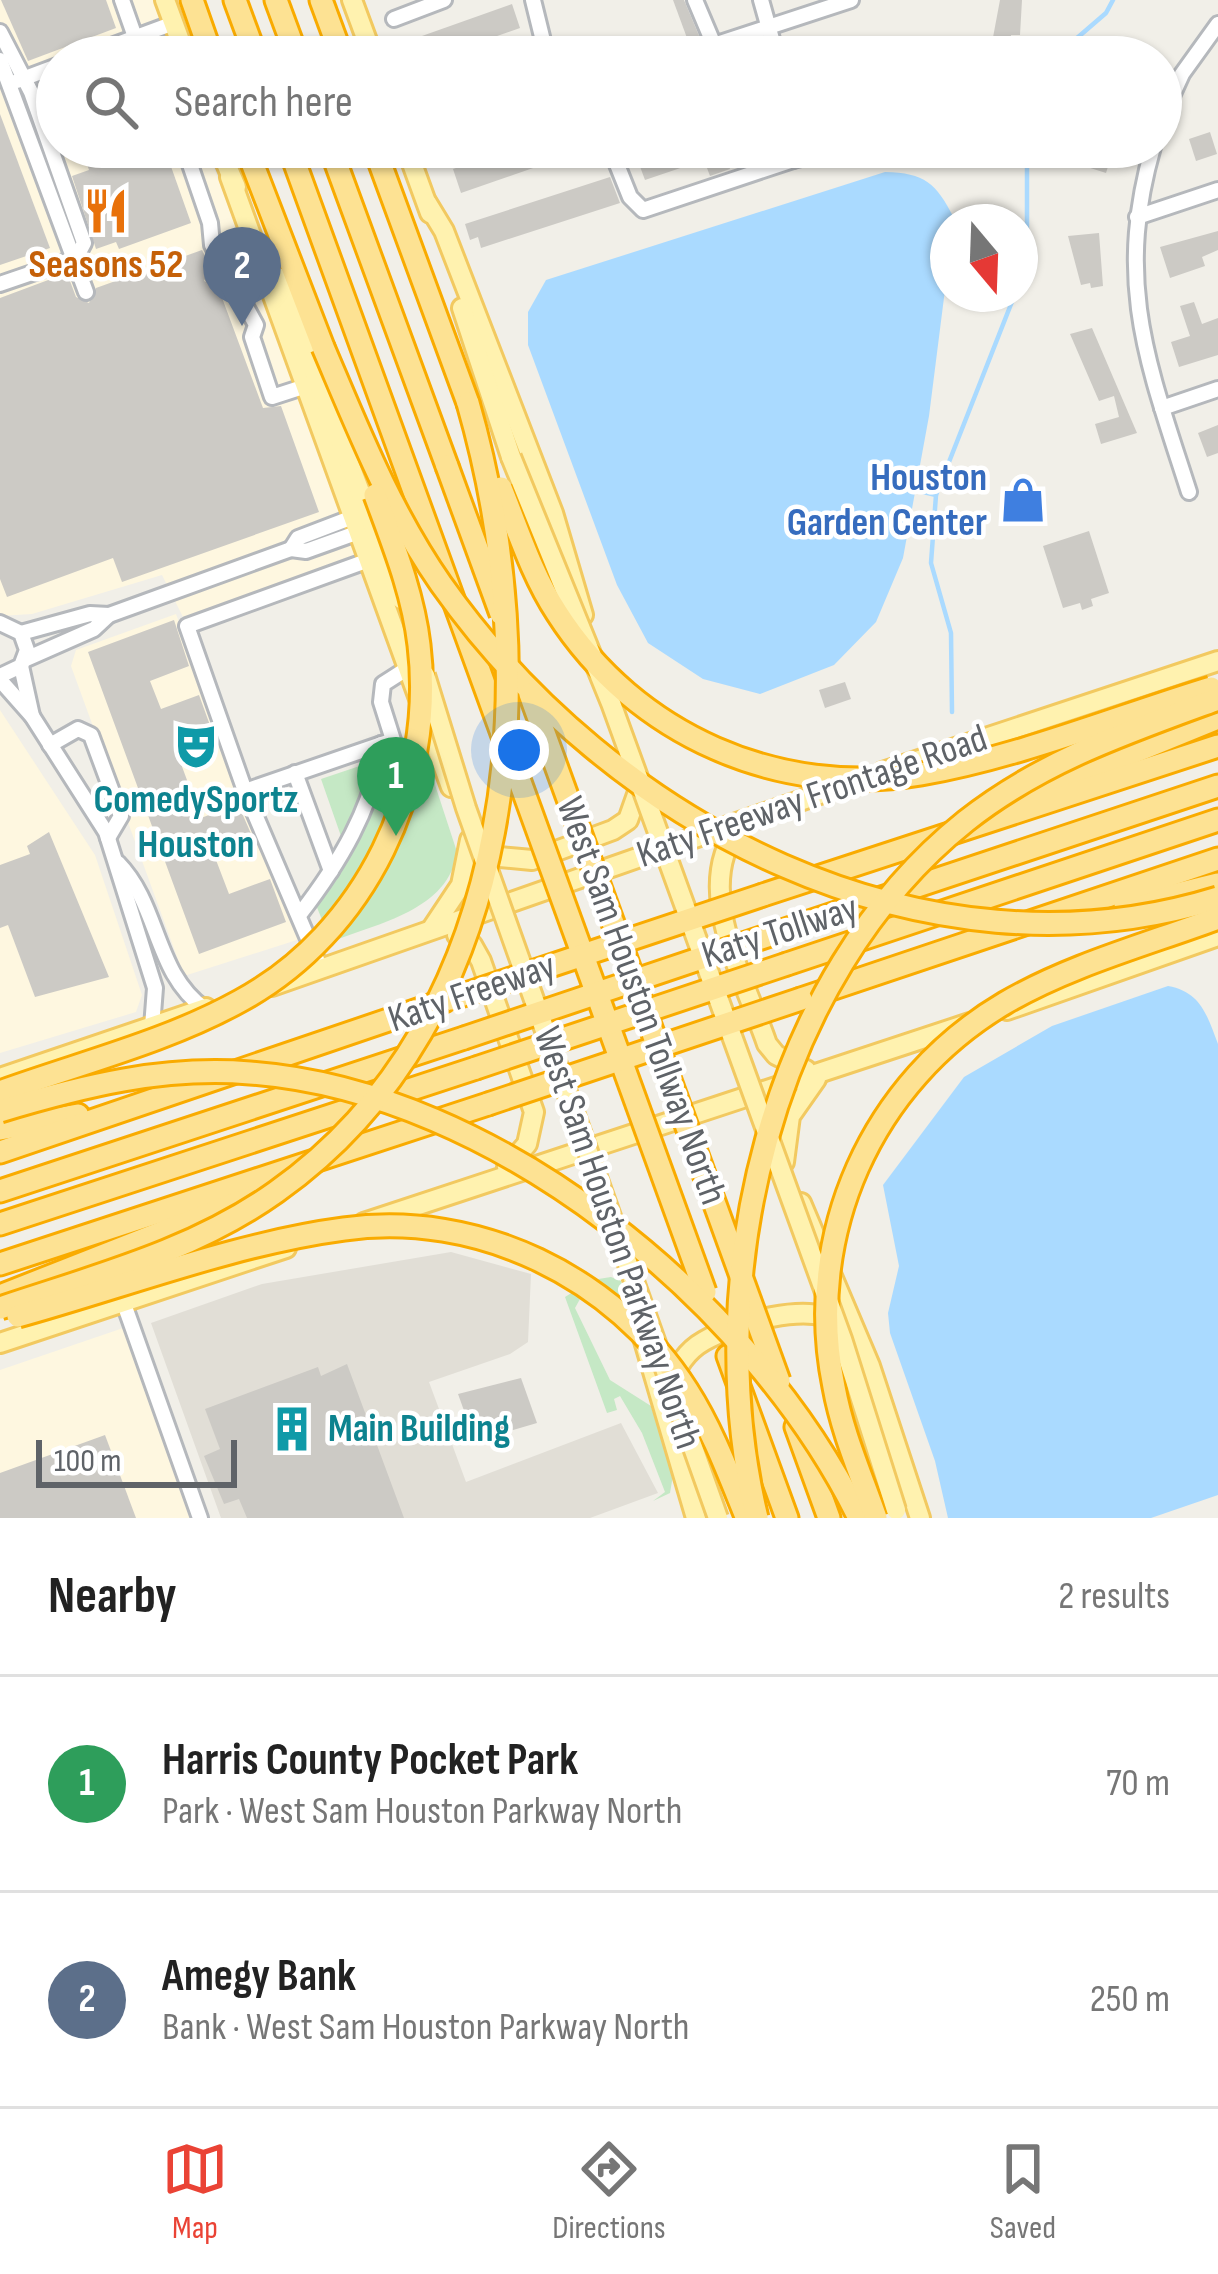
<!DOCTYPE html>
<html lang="en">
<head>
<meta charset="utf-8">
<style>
	:root { --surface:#fff; --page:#f6f6f6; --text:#222; --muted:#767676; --line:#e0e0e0; --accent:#ea4335 }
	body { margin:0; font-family:"Sofia Sans Condensed",sans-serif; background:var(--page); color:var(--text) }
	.compass { position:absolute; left:930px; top:204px; width:108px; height:108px; border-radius:50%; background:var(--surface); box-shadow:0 3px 9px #0004; rotate:161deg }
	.scale { position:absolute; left:36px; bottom:30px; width:201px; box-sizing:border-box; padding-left:12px; border:6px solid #5f6368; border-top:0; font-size:33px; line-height:42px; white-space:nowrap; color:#5f6368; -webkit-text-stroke:9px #fff; paint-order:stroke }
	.you { position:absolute; left:519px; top:750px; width:42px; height:42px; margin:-30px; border:9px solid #fff; border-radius:50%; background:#1a73e8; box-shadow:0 0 0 18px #1a73e833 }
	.badge { display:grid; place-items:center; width:78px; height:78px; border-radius:50%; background:var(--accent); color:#fff; font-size:39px; font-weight:700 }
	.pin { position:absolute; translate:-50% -99px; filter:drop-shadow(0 3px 6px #0008) }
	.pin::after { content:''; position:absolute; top:63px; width:42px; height:36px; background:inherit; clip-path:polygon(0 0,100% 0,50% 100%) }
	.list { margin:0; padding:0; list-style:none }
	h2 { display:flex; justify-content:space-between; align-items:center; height:156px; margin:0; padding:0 48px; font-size:51px }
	h2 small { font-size:39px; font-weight:400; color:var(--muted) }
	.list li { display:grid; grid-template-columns:78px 1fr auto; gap:36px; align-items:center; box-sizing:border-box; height:216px; padding:0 48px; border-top:3px solid var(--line) }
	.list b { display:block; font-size:45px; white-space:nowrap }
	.list p { margin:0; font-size:39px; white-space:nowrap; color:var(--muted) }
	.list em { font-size:39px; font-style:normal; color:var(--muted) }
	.icon { flex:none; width:66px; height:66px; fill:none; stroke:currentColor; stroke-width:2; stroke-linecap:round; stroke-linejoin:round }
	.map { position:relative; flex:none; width:1218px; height:1518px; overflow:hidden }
	.search { position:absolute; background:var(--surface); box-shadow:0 3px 9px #0004; left:36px; right:36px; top:36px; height:132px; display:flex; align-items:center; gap:30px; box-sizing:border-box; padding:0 42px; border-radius:66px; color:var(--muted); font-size:45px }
	.sheet { height:588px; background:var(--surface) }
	nav { display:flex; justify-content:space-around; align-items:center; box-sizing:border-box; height:168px; border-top:3px solid var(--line); background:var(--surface); font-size:33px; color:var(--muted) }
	nav a { display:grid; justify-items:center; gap:6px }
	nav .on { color:var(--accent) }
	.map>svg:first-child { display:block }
	.commercial { fill:#fef7e0 }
	.education { fill:#e1ded6 }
	.green { fill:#c5e8c5 }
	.water { fill:#aadaff }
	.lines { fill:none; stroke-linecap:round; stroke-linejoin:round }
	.stream { stroke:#aadaff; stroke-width:4.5 }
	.building { fill:#cccac5 }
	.minor-casing { stroke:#b5b8bc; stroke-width:20 }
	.major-casing { stroke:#f2c960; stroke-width:24 }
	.highway-casing { stroke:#f9ab00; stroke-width:27 }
	.minor { stroke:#fff; stroke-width:14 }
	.major { stroke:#fff2af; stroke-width:18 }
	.highway { stroke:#fde293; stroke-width:21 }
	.major-bridge-casing { stroke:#f2c960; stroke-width:24; stroke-linecap:butt }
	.highway-bridge-casing { stroke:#f9ab00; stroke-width:27; stroke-linecap:butt }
	.major-bridge { stroke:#fff2af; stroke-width:18 }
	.highway-bridge { stroke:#fde293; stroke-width:21 }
	.labels { text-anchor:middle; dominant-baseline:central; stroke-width:9; stroke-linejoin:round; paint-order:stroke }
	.food-label { font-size:39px; font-weight:bold; fill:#c56008; stroke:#fff }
	.shop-label { font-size:39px; font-weight:bold; fill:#366cbe; stroke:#fff; text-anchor:end }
	.street-label { font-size:39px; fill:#5f6368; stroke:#fff }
	.culture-label { font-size:39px; font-weight:bold; fill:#0d838f; stroke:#fff }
</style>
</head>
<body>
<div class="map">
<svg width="1218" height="1518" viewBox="0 0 1218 1518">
	<rect width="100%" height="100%" fill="#f1efe8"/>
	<g class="commercial">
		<path d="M0 0H153L173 57H57V147H206L360 558 185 621 162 575 32 614 0 616Z"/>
		<path d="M176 614 300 939 184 976 71 666 76 650Z"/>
		<path d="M0 710 95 855 142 995 136 1012 0 1053Z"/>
		<path d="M132 1325 200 1518H0V1370Z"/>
	</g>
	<path class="education" d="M451 1252 531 1274 528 1342 510 1354 429 1382 466 1482 621 1423 658 1493 590 1518H221L151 1323 262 1284Z"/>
	<g class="green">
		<path d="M422 745 457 852C449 910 378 923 331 942L316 905 349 859 321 779Z"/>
		<path d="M611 1277 621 1281 635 1325 594 1300 580 1299 575 1308 610 1380 651 1406 673 1475 670 1493 653 1501 665 1492 642 1433 620 1396 614 1399 617 1410 607 1413 565 1297 592 1280Z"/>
	</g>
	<g class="water">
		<path d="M885 172C925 173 936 183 954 218L948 222V266L929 416 903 558 876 622 834 665 760 694 703 679 648 643 617 585 528 345V312L546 280Z"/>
		<path d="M1168 986C1201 992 1207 1015 1218 1044V1495L1151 1518H948L935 1461 890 1333 888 1313 899 1266 883 1185 964 1077 1052 1026Z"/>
	</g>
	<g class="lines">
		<g class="stream">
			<path d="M1055 57 1106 13 1113 0"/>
			<path d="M1020 284 1027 268V147"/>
			<path d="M915 490 936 495"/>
			<path d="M952 712 951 633 931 563 936 495 1015 294"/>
		</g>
	</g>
	<g class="building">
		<path d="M1 0H106L116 28 28 61Z"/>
		<path d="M673 0H684L708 57H694Z"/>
		<path d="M1000 0H1022L1020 35H1011L1010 49 991 48Z"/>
		<path d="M512 4 520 28 437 57H410L405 42Z"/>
		<path d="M57 78V132L40 84Z"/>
		<path d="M0 114 50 248 0 265Z"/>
		<path d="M1210 132 1217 154 1196 161 1189 139Z"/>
		<path d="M81 147H173L175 155 168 158 191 223 119 249 116 242 96 249 72 176 89 170Z"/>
		<path d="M518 147H554L559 159 461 193 453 169Z"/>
		<path d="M653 147H722L730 169 710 176 704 160 645 180 635 153Z"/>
		<path d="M1090 147H1114L1106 173 1084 166Z"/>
		<path d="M610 177 620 203 481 248 478 237 470 240 465 224Z"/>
		<path d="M1218 231V250L1202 257 1205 266 1170 278 1160 247Z"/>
		<path d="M1099 233 1103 286 1091 288 1090 283 1081 285 1068 236Z"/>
		<path d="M202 250 210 266 204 281 218 287 263 408 281 406 319 512 122 582 113 558 7 597 0 579V298L67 273 76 297 89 303 96 288Z"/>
		<path d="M1194 302 1202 324 1218 318V355L1179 367 1171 342 1190 336 1180 306Z"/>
		<path d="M1092 328 1137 433 1101 444 1095 424 1119 417 1114 396 1099 401 1070 334Z"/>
		<path d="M1218 425V453L1207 457 1198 433Z"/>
		<path d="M1089 531 1109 593 1091 599 1093 606 1082 610 1080 603 1063 608 1043 546Z"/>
		<path d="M174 620 189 666 150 681 161 709 199 695 215 739 177 753 201 818 238 804 256 845 216 860 229 894 270 879 286 922 199 954 88 652Z"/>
		<path d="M845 682 851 699 825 708 819 690Z"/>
		<path d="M49 832 109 977 35 997 8 925 0 928V865L30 854 27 846Z"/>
		<path d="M347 1364 404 1518H247L239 1499 224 1504 204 1456 220 1449 205 1409 318 1367 321 1376Z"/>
		<path d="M521 1378 537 1423 475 1441 458 1394Z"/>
		<path d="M105 1435 136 1518H0V1473Z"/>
	</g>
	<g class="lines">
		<g class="minor-casing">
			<g id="minor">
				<path d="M122 0 135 37"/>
				<path d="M533 0 547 57"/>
				<path d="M695 0 714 45 851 0"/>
				<path d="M761 0 777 57"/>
				<path d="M394 19 444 0"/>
				<path d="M0 32 31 92 84 243 76 258"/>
				<path d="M143 35 151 57"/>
				<path d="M82 57 174 23"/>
				<path d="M0 60 86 292"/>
				<path d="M17 81 57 66"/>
				<path d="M1161 120 1182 74 1218 24"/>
				<path d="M184 147 210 223 212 245 256 325 252 337 272 397 306 386"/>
				<path d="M610 147 630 197 643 210 793 160 803 147"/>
				<path d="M1153 147C1114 283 1148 364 1189 492"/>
				<path d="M793 160 844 147"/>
				<path d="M1137 217 1218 190"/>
				<path d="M214 276 260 259"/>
				<path d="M0 284 76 258"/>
				<path d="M1162 408 1218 389"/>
				<path d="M353 517 298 538 291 549 306 551 359 532"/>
				<path d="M109 615 291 549"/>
				<path d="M0 623 21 633 27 650 21 666 0 676"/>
				<path d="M21 633 90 614 109 615 94 629 26 659"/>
				<path d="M21 666 32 716"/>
				<path d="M0 680 32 716 106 832 155 988 152 1027"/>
				<path d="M50 745 78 729 91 735 121 816 108 838"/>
				<path d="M295 773 331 871"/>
				<path d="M245 791 393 740 381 702 383 684 408 668"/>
				<path d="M118 863C160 906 154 973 205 1009"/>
				<path d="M300 914C338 865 374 807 381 744"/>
				<path d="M321 969 245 791 187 626 369 560"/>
				<path d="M123 1301 200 1518"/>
			</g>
		</g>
		<g class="major-casing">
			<g id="major">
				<path d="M165 0 186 57"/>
				<path d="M352 0 373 57"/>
				<path d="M219 147 236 187"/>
				<path d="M406 147 430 213"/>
				<path d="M230 177 451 787"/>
				<path d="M427 203 444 231 553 513 583 615"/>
				<path d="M278 277 401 599"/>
				<path d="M462 308 511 457"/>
				<path d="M883 772 1218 661"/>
				<path d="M739 827C691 888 745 979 767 1044L776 1055 806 1070"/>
				<path d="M480 846 500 857 532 860 613 830 628 820 639 789 650 795"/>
				<path d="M433 927 461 885 470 840"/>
				<path d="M457 935 472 945 481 961 534 1112 527 1144 507 1167"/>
				<path d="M272 986 857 781"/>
				<path d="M1007 1010 1218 936"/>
				<path d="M0 1078 206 1008"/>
				<path d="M784 1162 790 1116 816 1079"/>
				<path d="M801 1203 870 1366 920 1518"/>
				<path d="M364 1223 970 1023"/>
				<path d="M642 1334 696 1518"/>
				<path d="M0 1343 286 1248"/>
				<path d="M669 1385C677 1367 686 1351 704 1341 735 1323 809 1301 839 1323"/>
			</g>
		</g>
		<g class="highway-casing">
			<g id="highway">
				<path d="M192 0 212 57"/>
				<path d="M235 0 256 57"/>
				<path d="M276 0 297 57"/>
				<path d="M321 0 342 57"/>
				<path d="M246 147 323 347"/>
				<path d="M289 147 504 739"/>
				<path d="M330 147 447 466"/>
				<path d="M374 147 468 403"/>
				<path d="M1014 801 1218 718"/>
				<path d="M763 895 1218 746"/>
				<path d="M1125 907 1218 884"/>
				<path d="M776 933 1218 786"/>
				<path d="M787 964 1218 820"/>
				<path d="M801 999 1218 859"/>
				<path d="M0 1129 78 1115"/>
				<path d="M0 1152 444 1001"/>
				<path d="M0 1191 464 1038"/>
				<path d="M0 1224 476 1068"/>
				<path d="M0 1264 488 1104"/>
				<path d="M0 1296 267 1191"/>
				<path d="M728 1356 787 1518"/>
				<path d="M796 1427 829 1518"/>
			</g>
		</g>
		<use href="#minor" class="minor"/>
		<use href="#major" class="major"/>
		<use href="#highway" class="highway"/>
		<g class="major-bridge-casing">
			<g id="major-bridge">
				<path d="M511 457 611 703 842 1339 896 1510"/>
				<path d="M425 675 466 808 718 1518"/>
			</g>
		</g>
		<g class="highway-bridge-casing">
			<g id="highway-bridge">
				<path d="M323 347C358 429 390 511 441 584 611 825 924 989 1218 898"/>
				<path d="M447 466 501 614"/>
				<path d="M501 488C518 530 532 575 557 613 635 735 779 798 921 774 1019 757 1116 717 1211 688"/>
				<path d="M530 694 779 1381"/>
				<path d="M515 768 705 1292"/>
				<path d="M451 999 763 895"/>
				<path d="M464 1038 776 933"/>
				<path d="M476 1068 787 964"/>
				<path d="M0 1092C80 1063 166 1042 240 1001 366 933 436 785 419 645 413 593 393 544 375 495"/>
				<path d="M488 1104 801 999"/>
				<path d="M0 1111C83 1086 163 1066 250 1073 496 1091 754 1303 859 1518"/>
				<path d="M0 1308C95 1276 193 1251 276 1192 523 1017 545 670 468 403"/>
				<path d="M18 1316C123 1287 237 1243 344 1229 477 1210 615 1277 687 1390 712 1429 728 1472 745 1514"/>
				<path d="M757 1518C700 1283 770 977 966 821 1042 761 1128 732 1218 699"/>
				<path d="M876 1518C861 1475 842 1432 834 1387 803 1235 871 1082 1005 1003 1070 965 1148 944 1218 918"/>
			</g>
		</g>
		<use href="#major-bridge" class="major-bridge"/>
		<use href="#highway-bridge" class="highway-bridge"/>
	</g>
	<defs>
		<g id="restaurant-bare" transform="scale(3.6)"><path d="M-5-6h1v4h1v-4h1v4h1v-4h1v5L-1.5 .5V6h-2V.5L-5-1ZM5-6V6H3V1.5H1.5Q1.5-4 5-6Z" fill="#e8710a" stroke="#fff" stroke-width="2.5" paint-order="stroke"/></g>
		<g id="shop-bare" transform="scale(3.6)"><path d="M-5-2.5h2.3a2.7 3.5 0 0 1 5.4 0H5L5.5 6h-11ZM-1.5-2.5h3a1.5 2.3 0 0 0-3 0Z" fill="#3f7fe0" stroke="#fff" stroke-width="2.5" paint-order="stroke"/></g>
		<g id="theatre-bare" transform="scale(3.6)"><path d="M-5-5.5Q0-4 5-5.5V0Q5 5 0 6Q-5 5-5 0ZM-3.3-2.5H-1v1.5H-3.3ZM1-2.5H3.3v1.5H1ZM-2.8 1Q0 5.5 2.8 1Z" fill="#0f9aa8" stroke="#fff" stroke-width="2.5" paint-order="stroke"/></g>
		<g id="building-bare" transform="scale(3.6)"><path d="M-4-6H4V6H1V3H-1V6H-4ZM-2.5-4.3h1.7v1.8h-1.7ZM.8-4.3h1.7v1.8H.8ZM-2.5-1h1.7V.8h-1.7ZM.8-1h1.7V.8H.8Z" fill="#0f9aa8" stroke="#fff" stroke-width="2.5" paint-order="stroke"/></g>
	</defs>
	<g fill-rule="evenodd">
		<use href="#restaurant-bare" x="106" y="211"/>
		<use href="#shop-bare" x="1023" y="500"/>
		<use href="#theatre-bare" x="196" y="746"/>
		<use href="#building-bare" x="292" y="1429"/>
	</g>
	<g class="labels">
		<g class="food-label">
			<text x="106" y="265">Seasons 52</text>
		</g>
		<g class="shop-label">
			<text x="987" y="478">Houston<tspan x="987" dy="45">Garden Center</tspan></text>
		</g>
		<g class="street-label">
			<text transform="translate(812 797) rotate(-19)">Katy Freeway Frontage Road</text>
			<text transform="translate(780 932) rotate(-18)">Katy Tollway</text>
			<text transform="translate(472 993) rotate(-19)">Katy Freeway</text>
			<text transform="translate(641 1001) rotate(70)">West Sam Houston Tollway North</text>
			<text transform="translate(617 1238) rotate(71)">West Sam Houston Parkway North</text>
		</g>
		<g class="culture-label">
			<text x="196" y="800">ComedySportz<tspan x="196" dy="45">Houston</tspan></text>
			<text x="328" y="1429" text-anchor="start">Main Building</text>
		</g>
	</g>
</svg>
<svg class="compass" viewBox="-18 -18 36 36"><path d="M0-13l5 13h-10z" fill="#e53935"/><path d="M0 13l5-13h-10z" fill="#767676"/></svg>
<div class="scale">100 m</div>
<div class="you"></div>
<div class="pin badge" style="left:396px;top:836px;background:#2e9e5b">1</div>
<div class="pin badge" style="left:242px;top:326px;background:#5c6f8a">2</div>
<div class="search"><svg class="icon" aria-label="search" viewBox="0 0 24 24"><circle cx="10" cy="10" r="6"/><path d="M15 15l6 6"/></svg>Search here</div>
</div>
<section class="sheet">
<h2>Nearby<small>2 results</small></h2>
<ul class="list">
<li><span class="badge" style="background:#2e9e5b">1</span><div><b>Harris County Pocket Park</b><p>Park · West Sam Houston Parkway North</p></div><em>70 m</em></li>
<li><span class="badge" style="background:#5c6f8a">2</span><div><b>Amegy Bank</b><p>Bank · West Sam Houston Parkway North</p></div><em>250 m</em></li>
</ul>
</section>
<nav>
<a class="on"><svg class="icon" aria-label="map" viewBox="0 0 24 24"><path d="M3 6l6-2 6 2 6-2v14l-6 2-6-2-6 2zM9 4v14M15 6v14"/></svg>Map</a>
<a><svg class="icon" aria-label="directions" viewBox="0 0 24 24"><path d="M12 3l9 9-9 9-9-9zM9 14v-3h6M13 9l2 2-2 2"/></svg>Directions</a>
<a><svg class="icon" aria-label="saved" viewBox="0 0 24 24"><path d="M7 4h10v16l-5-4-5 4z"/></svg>Saved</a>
</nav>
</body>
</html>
